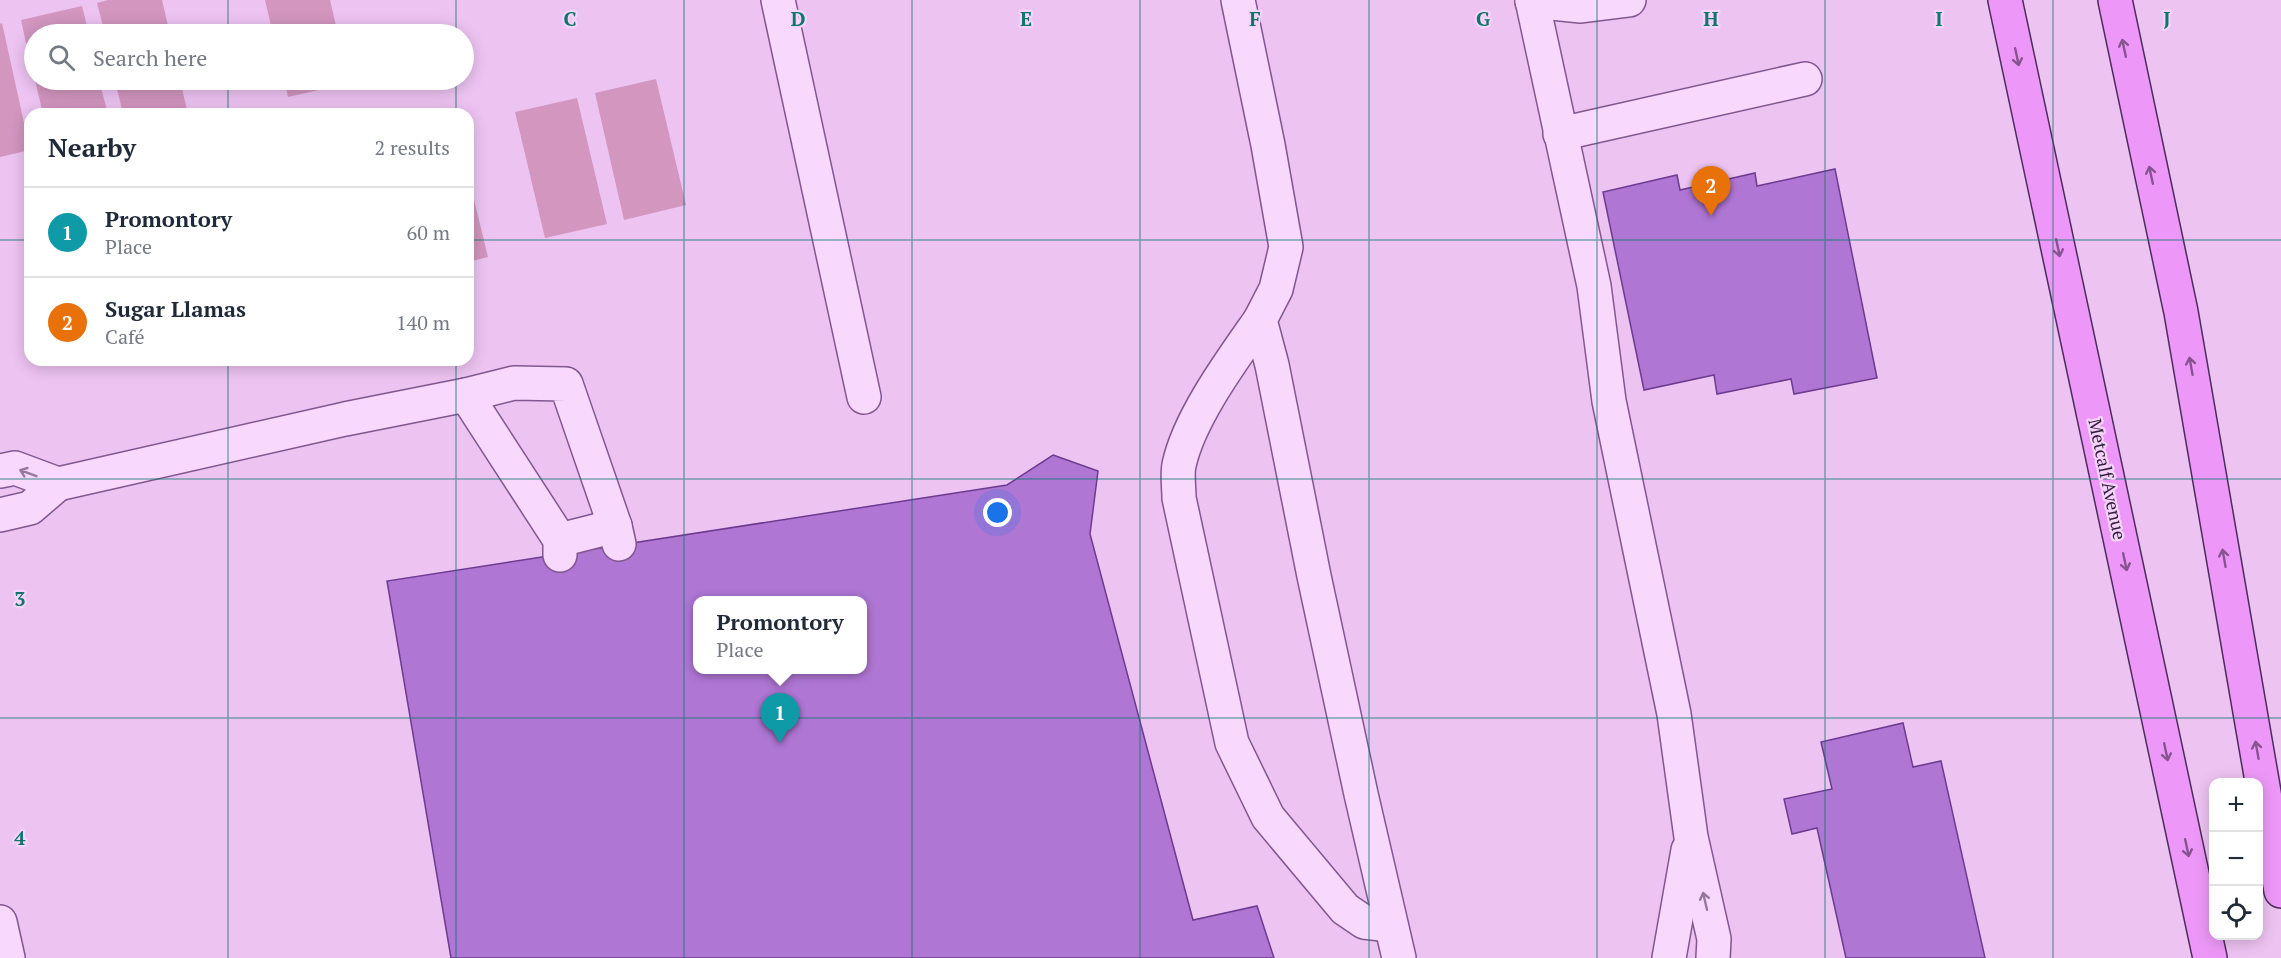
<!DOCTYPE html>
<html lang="en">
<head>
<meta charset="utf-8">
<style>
	:root { --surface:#fff; --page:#f2f2f3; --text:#1f2937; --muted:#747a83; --line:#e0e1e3; --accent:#3a22a4 }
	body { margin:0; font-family:"PT Serif",serif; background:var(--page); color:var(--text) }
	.controls { position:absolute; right:18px; bottom:18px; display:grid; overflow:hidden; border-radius:12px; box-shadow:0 3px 15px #0003 }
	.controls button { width:54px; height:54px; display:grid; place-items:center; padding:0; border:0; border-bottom:2px solid var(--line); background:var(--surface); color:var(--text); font:30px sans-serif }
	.you { position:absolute; left:998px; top:513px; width:21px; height:21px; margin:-15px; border:4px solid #fff; border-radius:50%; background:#1a73e8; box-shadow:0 0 0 9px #1a73e833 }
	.badge { display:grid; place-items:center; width:39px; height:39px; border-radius:50%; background:var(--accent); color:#fff; font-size:20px; font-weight:700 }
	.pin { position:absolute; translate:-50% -50px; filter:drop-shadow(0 2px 3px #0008) }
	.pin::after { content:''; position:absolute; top:32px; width:21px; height:18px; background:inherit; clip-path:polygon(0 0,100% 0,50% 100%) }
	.popup { position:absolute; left:693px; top:596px; width:174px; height:78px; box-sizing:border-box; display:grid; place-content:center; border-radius:12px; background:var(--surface); filter:drop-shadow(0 2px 4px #0005); font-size:20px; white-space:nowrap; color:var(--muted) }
	.popup b { font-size:22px; color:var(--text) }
	.popup::after { content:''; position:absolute; left:50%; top:100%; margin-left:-12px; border:12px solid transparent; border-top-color:var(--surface) }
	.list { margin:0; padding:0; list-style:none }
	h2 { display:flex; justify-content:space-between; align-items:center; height:78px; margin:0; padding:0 24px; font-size:26px }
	h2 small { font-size:20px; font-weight:400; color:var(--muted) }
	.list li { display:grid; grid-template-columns:39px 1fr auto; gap:18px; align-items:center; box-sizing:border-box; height:90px; padding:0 24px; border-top:2px solid var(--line) }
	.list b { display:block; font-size:22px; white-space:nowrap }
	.list p { margin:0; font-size:20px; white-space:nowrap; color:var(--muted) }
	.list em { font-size:20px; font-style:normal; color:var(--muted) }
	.icon { flex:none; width:33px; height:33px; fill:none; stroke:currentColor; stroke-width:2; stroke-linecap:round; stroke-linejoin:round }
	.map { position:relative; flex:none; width:2281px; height:958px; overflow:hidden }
	.search { position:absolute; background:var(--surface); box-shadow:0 3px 15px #0003; left:24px; top:24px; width:450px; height:66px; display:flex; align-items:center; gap:15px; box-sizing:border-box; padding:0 21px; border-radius:33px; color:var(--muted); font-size:22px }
	.panel { position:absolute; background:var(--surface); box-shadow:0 3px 15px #0003; left:24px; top:108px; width:450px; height:258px; border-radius:18px }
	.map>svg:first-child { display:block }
	.green { fill:#d296bf }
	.building { fill:#af76d4; stroke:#6d3b90; stroke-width:1.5; fill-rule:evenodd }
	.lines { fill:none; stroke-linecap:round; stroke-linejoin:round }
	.minor-casing { stroke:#80588f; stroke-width:36 }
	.major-casing { stroke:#4c2c5c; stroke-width:36 }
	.minor { stroke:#f8d8fc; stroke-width:33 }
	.major { stroke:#ed98f8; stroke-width:33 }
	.oneway { stroke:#875491 }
	.oneway2 { stroke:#967a9c }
	.grid { fill:none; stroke:#0f766e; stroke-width:1.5; stroke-opacity:0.55 }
	.labels { text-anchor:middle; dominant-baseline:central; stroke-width:4.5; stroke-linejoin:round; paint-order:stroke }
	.street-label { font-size:18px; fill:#331d3d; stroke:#f5d4f9 }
	.grid-label { font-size:20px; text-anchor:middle; font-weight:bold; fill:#0f766e; stroke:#f5d4f9; stroke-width:4.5; stroke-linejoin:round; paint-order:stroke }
</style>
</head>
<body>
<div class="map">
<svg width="2281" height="958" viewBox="0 0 2281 958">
	<rect width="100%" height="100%" fill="#edc3f2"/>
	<g class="green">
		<path d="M108 0H162L170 34H105L97 3Z"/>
		<path d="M265 0H330L338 34H273Z"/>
		<path d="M82 6 89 34H34V79L21 20Z"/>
		<path d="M2 23 30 150 0 157V24Z"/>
		<path d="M656 79 686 205 624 220 595 93Z"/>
		<path d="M35 80H99L108 114H43Z"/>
		<path d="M115 80H180L188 114H123Z"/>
		<path d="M284 80H348L349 83 288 97Z"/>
		<path d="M577 98 607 224 545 238 515 112Z"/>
		<path d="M468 175 488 257 468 262Z"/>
	</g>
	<g class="building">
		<path d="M1835 169 1877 378 1794 394 1791 379 1717 394 1714 375 1644 390 1603 192 1677 175 1680 190 1755 173 1757 186Z"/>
		<path d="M1053 455 1098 471 1090 534 1193 920 1257 906 1274 958H451L387 581 1007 485ZM698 600H862V670H698Z"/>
		<path d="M1903 723 1913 767 1941 761 1985 958H1846L1817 828 1792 834 1784 799 1832 789 1821 742Z"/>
	</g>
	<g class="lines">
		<g class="minor-casing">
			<g id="minor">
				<path d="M778 0 864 397"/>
				<path d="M1238 0 1268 145 1286 247 1276 289 1260 320 1272 365 1314 576 1361 794 1399 958"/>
				<path d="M1532 0 1594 286 1609 401 1674 714 1691 837 1714 939 1713 958"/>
				<path d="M1533 0 1532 1 1581 6 1629 0"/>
				<path d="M1560 134 1805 79"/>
				<path d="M1260 320C1232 360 1189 418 1179 465 1177 475 1179 488 1179 498L1232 743 1268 817 1345 909 1364 922 1390 925"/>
				<path d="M466 395 514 383 566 384 615 526 619 544"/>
				<path d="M0 471 15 468 58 484 30 508 0 515"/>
				<path d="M58 484 345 419 466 395 560 540V555"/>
				<path d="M560 540 615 526"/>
				<path d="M0 922 8 958"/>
				<path d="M1669 958 1688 850"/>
			</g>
		</g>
		<g class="major-casing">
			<g id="major">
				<path d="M2005 0 2210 958"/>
				<path d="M2115 0 2181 312 2281 891"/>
			</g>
		</g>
		<use href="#minor" class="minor"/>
		<use href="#major" class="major"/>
	</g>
	<defs><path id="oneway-shaft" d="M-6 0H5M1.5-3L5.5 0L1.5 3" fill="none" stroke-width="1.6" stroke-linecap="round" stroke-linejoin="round" transform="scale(1.5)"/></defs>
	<g class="oneway">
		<use href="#oneway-shaft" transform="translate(2124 48) rotate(-102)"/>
		<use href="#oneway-shaft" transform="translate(2017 57) rotate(78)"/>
		<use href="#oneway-shaft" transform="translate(2151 175) rotate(-102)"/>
		<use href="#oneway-shaft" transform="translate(2058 248) rotate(78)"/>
		<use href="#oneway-shaft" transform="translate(2191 366) rotate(-100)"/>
		<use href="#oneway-shaft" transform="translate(2224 558) rotate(-100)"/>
		<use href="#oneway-shaft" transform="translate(2125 562) rotate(78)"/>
		<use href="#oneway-shaft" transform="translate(2257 750) rotate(-100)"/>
		<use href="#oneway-shaft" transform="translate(2166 752) rotate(78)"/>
		<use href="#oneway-shaft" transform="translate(2187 848) rotate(78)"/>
	</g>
	<g class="oneway2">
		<use href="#oneway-shaft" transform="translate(28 473) rotate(-159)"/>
		<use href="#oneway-shaft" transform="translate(1705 901) rotate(-103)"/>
	</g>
	<path class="grid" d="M228 0V34M456 0V34M684 0V958M912 0V958M1140 0V958M1369 0V958M1597 0V958M1825 0V958M2053 0V958M228 80V114M456 80V114M0 240H30M468 240H2281M228 360V958M456 360V958M0 479H2281M0 718H2281"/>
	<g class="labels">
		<g class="street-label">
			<text transform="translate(2108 479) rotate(78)">Metcalf Avenue</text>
		</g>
	</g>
	<g class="grid-label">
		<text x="570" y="26">C</text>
		<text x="798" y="26">D</text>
		<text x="1026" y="26">E</text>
		<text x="1255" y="26">F</text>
		<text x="1483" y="26">G</text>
		<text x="1711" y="26">H</text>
		<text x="1939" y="26">I</text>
		<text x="2167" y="26">J</text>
		<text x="20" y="606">3</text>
		<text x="20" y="845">4</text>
	</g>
</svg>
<div class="controls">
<button>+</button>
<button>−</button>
<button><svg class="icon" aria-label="locate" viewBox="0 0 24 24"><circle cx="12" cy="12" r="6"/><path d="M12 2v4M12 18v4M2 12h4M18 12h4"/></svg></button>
</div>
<div class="you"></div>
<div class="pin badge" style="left:780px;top:743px;background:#0f9aa8">1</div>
<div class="popup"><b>Promontory</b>Place</div>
<div class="pin badge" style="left:1711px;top:216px;background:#e8710a">2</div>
<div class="search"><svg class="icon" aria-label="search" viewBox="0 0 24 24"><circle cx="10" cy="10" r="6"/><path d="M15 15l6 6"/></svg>Search here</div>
<section class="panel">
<h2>Nearby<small>2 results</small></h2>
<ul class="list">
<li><span class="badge" style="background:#0f9aa8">1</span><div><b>Promontory</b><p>Place</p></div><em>60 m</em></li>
<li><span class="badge" style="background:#e8710a">2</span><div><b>Sugar Llamas</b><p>Café</p></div><em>140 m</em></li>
</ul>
</section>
</div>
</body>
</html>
